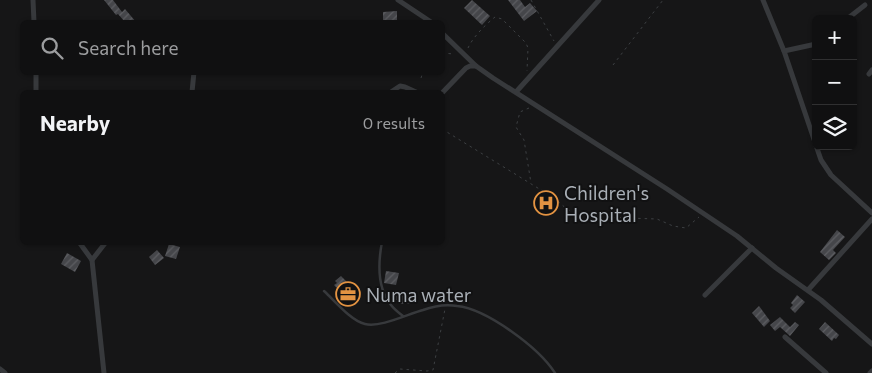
<!DOCTYPE html>
<html lang="en">
<head>
<meta charset="utf-8">
<style>
	:root { --surface:#101011; --page:#1e1e1f; --text:#f1f3f6; --muted:#9c9d9f; --line:#303031 }
	body { margin:0; font-family:Commissioner,sans-serif; background:var(--page); color:var(--text) }
	.controls { position:absolute; right:15px; top:15px; display:grid; overflow:hidden; border-radius:8px; box-shadow:0 1px 4px #0004 }
	.controls button { width:45px; height:45px; display:grid; place-items:center; padding:0; border:0; border-bottom:1px solid var(--line); background:var(--surface); color:var(--text); font:25px sans-serif }
	.list { margin:0; padding:0; list-style:none }
	h2 { display:flex; justify-content:space-between; align-items:center; height:65px; margin:0; padding:0 20px; font-size:21px }
	h2 small { font-size:16px; font-weight:400; color:var(--muted) }
	.icon { flex:none; width:28px; height:28px; fill:none; stroke:currentColor; stroke-width:2; stroke-linecap:round; stroke-linejoin:round }
	.map { position:relative; flex:none; width:872px; height:373px; overflow:hidden }
	.search { position:absolute; background:var(--surface); box-shadow:0 1px 4px #0004; left:20px; top:20px; width:425px; height:55px; display:flex; align-items:center; gap:12px; box-sizing:border-box; padding:0 18px; border-radius:8px; color:var(--muted); font-size:19px }
	.panel { position:absolute; background:var(--surface); box-shadow:0 1px 4px #0004; left:20px; top:90px; width:425px; height:155px; border-radius:8px }
	.map>svg:first-child { display:block }
	.building { fill:url(#building-hatch) }
	.lines { fill:none; stroke-linecap:round; stroke-linejoin:round }
	.path { stroke:#3d4043; stroke-width:1; stroke-dasharray:2.5 4; stroke-linecap:butt }
	.lane { stroke:#37393c; stroke-width:2.5 }
	.street { stroke:#37393c; stroke-width:5 }
	.labels { text-anchor:middle; dominant-baseline:central; stroke-width:4; stroke-linejoin:round; paint-order:stroke }
	.poi-label { font-size:19px; fill:#a9afb6; stroke:#111112; text-anchor:start }
</style>
</head>
<body>
<div class="map">
<svg width="872" height="373" viewBox="0 0 872 373">
	<defs>
		<pattern id="building-hatch" width="6" height="6" patternUnits="userSpaceOnUse" patternTransform="scale(1.25)"><rect width="6" height="6" fill="#45464a"/><path d="M-1 1l2-2M0 6l6-6M5 7l2-2" fill="none" stroke="#5d5e62"/></pattern>
	</defs>
	<rect width="100%" height="100%" fill="#161617"/>
	<g class="building">
		<path d="M104 0H113L122 12 125 9 136 22H125L118 14 116 15Z"/>
		<path d="M472 0 490 16 482 25 464 8Z"/>
		<path d="M508 0H520L525 7 530 3 537 11 524 21Z"/>
		<path d="M397 11V20L383 21V12Z"/>
		<path d="M837 230 845 237 833 250 836 253 829 260 820 252Z"/>
		<path d="M169 244 180 247 176 259 165 256Z"/>
		<path d="M157 250 164 258 155 265 149 257Z"/>
		<path d="M67 253 81 261 75 272 61 264Z"/>
		<path d="M386 271 399 273 396 285 384 283Z"/>
		<path d="M341 276 356 291 347 298 334 285 337 283 335 281Z"/>
		<path d="M417 292 416 303 398 304V300H395V293Z"/>
		<path d="M797 295 805 302 795 313 790 308 793 305 791 303Z"/>
		<path d="M759 306 770 321 764 327 752 313Z"/>
		<path d="M780 317 790 327 795 322 799 325 790 336 780 327 775 331 770 325Z"/>
		<path d="M825 322 838 334 839 335 836 339 834 338 832 341 819 329Z"/>
	</g>
	<g class="lines">
		<g class="path">
			<path d="M531 0 554 41"/>
			<path d="M468 48C473 37 485 25 495 17L502 19 526 43 528 48 527 71"/>
			<path d="M442 53 454 54"/>
			<path d="M613 65 663 0"/>
			<path d="M421 78 423 72"/>
			<path d="M529 108 520 112 516 127 524 140 531 183"/>
			<path d="M442 129 554 198 568 210 597 217 657 219 673 226 686 228 699 217"/>
			<path d="M395 373 400 369 427 371 433 370 445 309"/>
		</g>
		<g class="lane">
			<path d="M382 242C378 263 377 288 391 305 394 309 399 313 403 316"/>
			<path d="M324 291C334 300 351 321 365 324 380 328 408 314 423 310 434 306 445 304 457 306 487 309 539 348 555 373"/>
		</g>
		<g class="street">
			<path d="M33 0 34 22"/>
			<path d="M398 0 431 22"/>
			<path d="M763 0 784 51 821 160 831 175 872 213"/>
			<path d="M847 19 865 5"/>
			<path d="M442 33 476 66 493 78 667 189 737 236 776 268 821 300 872 344"/>
			<path d="M784 51 816 44"/>
			<path d="M36 72V92"/>
			<path d="M869 74 872 70"/>
			<path d="M192 92 194 72"/>
			<path d="M391 92 400 86 405 87 416 92"/>
			<path d="M516 92 599 0"/>
			<path d="M442 93 466 68 470 66H476"/>
			<path d="M79 242 92 260 104 373"/>
			<path d="M92 260 106 242"/>
			<path d="M808 290 872 219"/>
			<path d="M705 295 752 248"/>
			<path d="M785 337 826 373"/>
			<path d="M0 369 5 373"/>
			<path d="M870 373 872 371"/>
		</g>
	</g>
	<defs>
		<g id="hospital-ring" transform="scale(1.25)"><circle r="9.5" fill="#111112" stroke="#e39342" stroke-width="1.5"/><path d="M-5-5h3v3.5h4V-5h3V5h-3V1.5h-4V5h-3Z" fill="#e39342"/></g>
		<g id="office-ring" transform="scale(1.25)"><circle r="9.5" fill="#111112" stroke="#e39342" stroke-width="1.5"/><path d="M-6-3h4V-5.5h4V-3h4V5H-6ZM-1-4.5V-3h2v-1.5ZM-6 0V1H6V0Z" fill="#e39342"/></g>
	</defs>
	<g fill-rule="evenodd">
		<use href="#hospital-ring" x="546" y="203"/>
		<use href="#office-ring" x="348" y="294"/>
	</g>
	<g class="labels">
		<g class="poi-label">
			<text x="564" y="192">Children's<tspan x="564" dy="22">Hospital</tspan></text>
			<text x="366" y="294">Numa water</text>
		</g>
	</g>
</svg>
<div class="controls">
<button>+</button>
<button>−</button>
<button><svg class="icon" aria-label="layers" viewBox="0 0 24 24"><path d="M12 4l9 5-9 5-9-5zM3 14l9 5 9-5"/></svg></button>
</div>
<div class="search"><svg class="icon" aria-label="search" viewBox="0 0 24 24"><circle cx="10" cy="10" r="6"/><path d="M15 15l6 6"/></svg>Search here</div>
<section class="panel">
<h2>Nearby<small>0 results</small></h2>
<ul class="list">
</ul>
</section>
</div>
</body>
</html>
